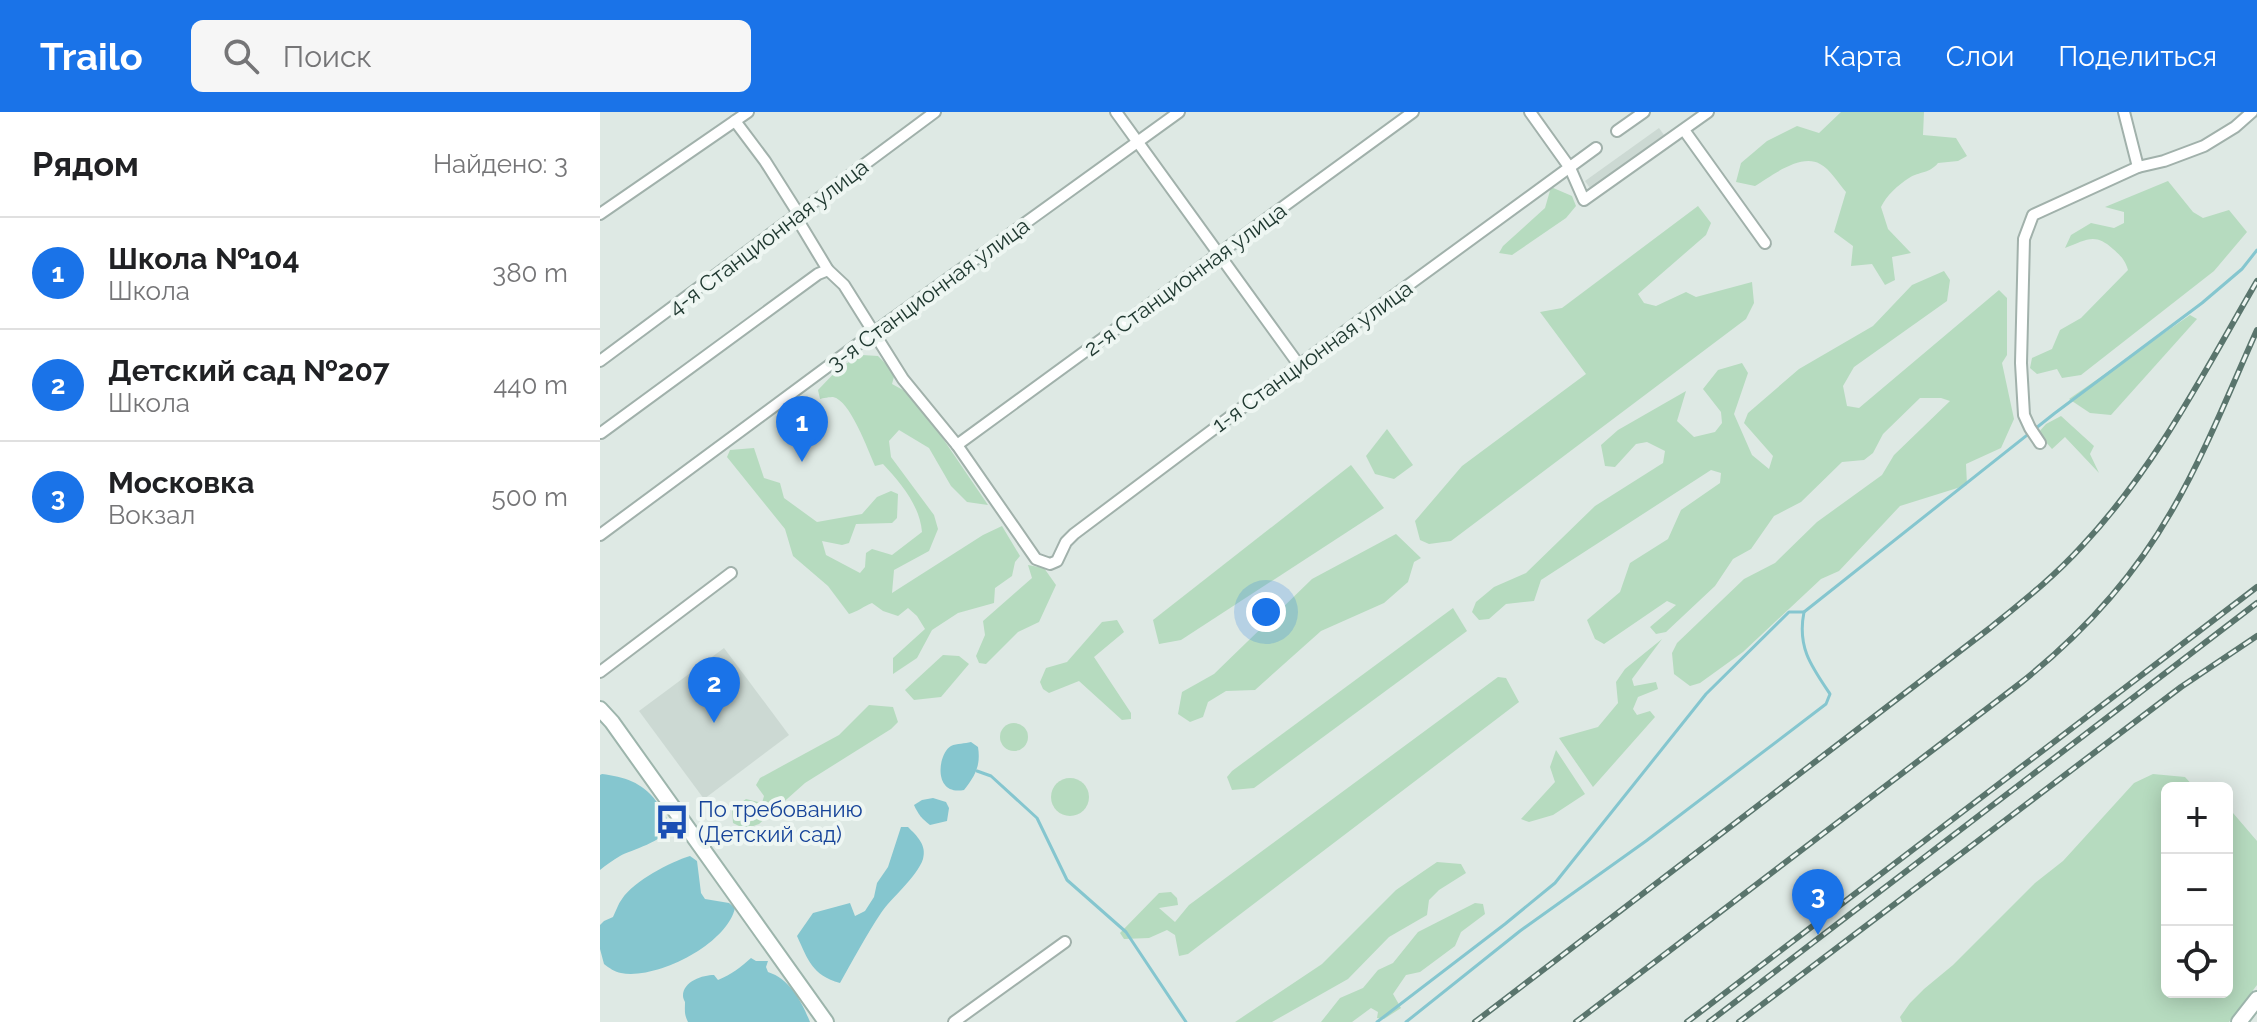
<!DOCTYPE html>
<html lang="ru">
<head>
<meta charset="utf-8">
<style>
	:root { --surface:#fff; --page:#f6f6f6; --text:#202124; --muted:#757577; --line:#e0e0e0; --accent:#1a73e8 }
	body { margin:0; font-family:Raleway,sans-serif; background:var(--page); color:var(--text) }
	.controls { position:absolute; right:24px; bottom:24px; display:grid; overflow:hidden; border-radius:12px; box-shadow:0 4px 20px #0003 }
	.controls button { width:72px; height:72px; display:grid; place-items:center; padding:0; border:0; border-bottom:2px solid var(--line); background:var(--surface); color:var(--text); font:40px sans-serif }
	.you { position:absolute; left:666px; top:500px; width:28px; height:28px; margin:-20px; border:6px solid #fff; border-radius:50%; background:#1a73e8; box-shadow:0 0 0 12px #1a73e833 }
	.badge { display:grid; place-items:center; width:52px; height:52px; border-radius:50%; background:var(--accent); color:#fff; font-size:26px; font-weight:700 }
	.pin { position:absolute; translate:-50% -66px; filter:drop-shadow(0 2px 4px #0008) }
	.pin::after { content:''; position:absolute; top:42px; width:28px; height:24px; background:inherit; clip-path:polygon(0 0,100% 0,50% 100%) }
	.list { margin:0; padding:0; list-style:none }
	h2 { display:flex; justify-content:space-between; align-items:center; height:104px; margin:0; padding:0 32px; font-size:34px }
	h2 small { font-size:26px; font-weight:400; color:var(--muted) }
	.list li { display:grid; grid-template-columns:52px 1fr auto; gap:24px; align-items:center; box-sizing:border-box; height:112px; padding:0 32px; border-top:2px solid var(--line) }
	.list b { display:block; font-size:30px; white-space:nowrap }
	.list p { margin:0; font-size:26px; white-space:nowrap; color:var(--muted) }
	.list em { font-size:26px; font-style:normal; color:var(--muted) }
	.icon { flex:none; width:44px; height:44px; fill:none; stroke:currentColor; stroke-width:2; stroke-linecap:round; stroke-linejoin:round }
	.map { position:relative; flex:none; width:1657px; height:910px; overflow:hidden }
	header { display:flex; align-items:center; gap:48px; box-sizing:border-box; height:112px; padding:0 40px; background:var(--accent); color:#fff }
	header strong { font-size:38px }
	nav { display:flex; gap:44px; margin-inline-start:auto; font-size:28px }
	.search { width:560px; height:72px; background:var(--page); display:flex; align-items:center; gap:20px; box-sizing:border-box; padding:0 28px; border-radius:12px; color:var(--muted); font-size:30px }
	main { display:flex }
	aside { flex:1; background:var(--surface) }
	.map>svg:first-child { display:block }
	.built { fill:#ccd9d3 }
	.green { fill:#b6dbbf }
	.water { fill:#85c6cf }
	.lines { fill:none; stroke-linecap:round; stroke-linejoin:round }
	.stream { stroke:#85c6cf; stroke-width:3 }
	.street-casing { stroke:#a1b1ab; stroke-width:14 }
	.secondary-casing { stroke:#9db5ac; stroke-width:18 }
	.street { stroke:#fff; stroke-width:10 }
	.secondary { stroke:#fff; stroke-width:14 }
	.rail-casing { stroke:#5a756d; stroke-width:6 }
	.rail { stroke:#eef6f2; stroke-width:3; stroke-dasharray:9; stroke-linecap:butt }
	.labels { text-anchor:middle; dominant-baseline:central; stroke-width:8; stroke-linejoin:round; paint-order:stroke }
	.street-label { font-size:22px; fill:#203931; stroke:#eef6f2 }
	.transit-label { font-size:22px; fill:#164399; stroke:#eef6f2; text-anchor:start }
</style>
</head>
<body>
<header>
<strong>Trailo</strong>
<div class="search"><svg class="icon" aria-label="search" viewBox="0 0 24 24"><circle cx="10" cy="10" r="6"/><path d="M15 15l6 6"/></svg>Поиск</div>
<nav><a>Карта</a><a>Слои</a><a>Поделиться</a></nav>
</header>
<main>
<aside>
<h2>Рядом<small>Найдено: 3</small></h2>
<ul class="list">
<li><span class="badge">1</span><div><b>Школа №104</b><p>Школа</p></div><em>380 m</em></li>
<li><span class="badge">2</span><div><b>Детский сад №207</b><p>Школа</p></div><em>440 m</em></li>
<li><span class="badge">3</span><div><b>Московка</b><p>Вокзал</p></div><em>500 m</em></li>
</ul>
</aside>
<div class="map">
<svg width="1657" height="910" viewBox="0 0 1657 910">
	<rect width="100%" height="100%" fill="#dee9e4"/>
	<g class="built">
		<path d="M1059 16 1064 23 990 76 985 69Z"/>
		<path d="M124 536 189 623 104 687 39 599Z"/>
	</g>
	<g class="green">
		<path d="M1241 0H1324L1323 23 1356 26 1367 44 1358 49 1338 51C1329 62 1320 59 1309 66 1298 73 1286 84 1281 95L1288 117 1311 141 1292 145 1295 168 1285 173 1272 152 1251 154 1253 134 1234 120 1246 80C1239 72 1230 57 1220 52 1201 41 1171 64 1155 74L1136 70 1141 51 1167 29 1197 14 1219 21Z"/>
		<path d="M1568 69 1593 100 1603 106 1629 98 1647 120 1614 159 1481 263 1462 266 1457 257 1437 262 1430 256 1432 246 1452 237 1460 218 1481 206 1528 158C1525 148 1521 144 1513 137 1495 120 1486 128 1465 136L1471 123 1491 111 1514 116 1524 111V100L1505 95Z"/>
		<path d="M951 75 972 84 976 94 966 106 912 143 899 141 903 134 945 96Z"/>
		<path d="M1098 94 1111 111 1106 123 1038 182 1044 191 1056 194 1086 180 1096 185 1152 170 1154 191 1146 207 851 429 829 432 820 428 815 409 862 354 986 262 940 200 962 196Z"/>
		<path d="M1344 159 1350 168 1347 189 1254 255 1243 274 1247 294 1259 296 1399 178 1407 186V243L1402 251 1414 307 1401 336 1366 352 1367 373 1300 394 1239 459 1221 467 1143 540 1100 571 1090 574 1074 562 1072 541 1077 531 1144 467 1175 451 1217 410 1282 363 1294 343 1350 289 1341 286H1320L1283 322 1273 341 1264 348 1242 350 1201 390 1174 404 1151 437 1133 447 1115 474 1066 520 1056 522 1050 515 1076 493 1067 489 1004 532 995 527 987 508 1020 480 1030 451 1068 427 1081 398 1120 371 1121 361 1111 358 941 468 934 489 906 492 889 507 879 508 872 500 876 490 894 475 926 461 995 394 1063 351 1065 339 1047 330 1036 332 1015 355 1005 354 1001 333 1018 318 1086 279 1077 309 1094 325 1115 320 1122 311 1121 300 1103 277 1118 258 1142 251 1148 261 1134 302 1152 343 1169 357 1173 344 1144 311 1148 301 1199 257 1273 214 1312 173Z"/>
		<path d="M1590 203 1597 207 1511 303 1490 301 1469 287Z"/>
		<path d="M262 243 278 244 295 261 292 272 314 284 388 393 367 390 351 374 329 336 299 318 289 329 291 345 334 403 338 417 329 439 294 458 292 481 383 423 402 414 420 444 415 450 412 464 395 476 394 491 358 501 332 518 317 546 293 562V546L325 517 317 504 308 496 298 504 283 499 272 491C264 494 257 500 249 502L228 474 193 444 185 417 127 345 130 338 154 336 164 366 180 371 184 386 217 410 262 402 277 385 291 379 298 382 297 406 292 411 256 412 249 431 242 433 222 429 226 443 260 461 265 455 266 441 272 437 292 443 322 420C320 394 301 371 283 352L275 354C268 338 250 288 233 285 231 285 222 286 220 287L218 278 240 255Z"/>
		<path d="M1461 304 1494 334 1490 342 1499 361 1465 325 1452 337 1438 321 1446 312Z"/>
		<path d="M787 317 813 353 794 367 775 362 766 344Z"/>
		<path d="M751 353 784 396 581 528 559 532 553 508Z"/>
		<path d="M796 422 821 446 814 450 808 470 784 491 721 519 655 578 626 579 608 590 603 605 590 610 578 602 582 580 614 562 712 467Z"/>
		<path d="M428 453 444 456 456 473 439 510 418 520 386 552 379 551 376 544 385 523 383 509 432 466Z"/>
		<path d="M853 496 867 519 654 676 632 678 627 665 632 659Z"/>
		<path d="M517 508 524 520 494 545 531 601V607L522 608 479 569 449 581 443 577 440 570 446 556 467 550 502 510Z"/>
		<path d="M1062 527 1032 567 1034 574 1056 570 1058 577 1038 585 1033 597 1037 603 1050 599 1055 605 993 675 959 626 998 615 1018 591 1016 570 1025 557Z"/>
		<path d="M343 543 359 544 369 552 341 585 314 588 305 578Z"/>
		<path d="M898 565 906 566 919 590 588 842 579 844 575 823 567 818 549 826 524 827 520 821 559 781 571 780 577 786 578 793 559 796 575 810 589 793Z"/>
		<path d="M269 593 293 595 298 610 291 617 205 671 159 712 145 717 133 711 132 697 146 687 162 691 164 684 156 673 160 666 239 623Z"/>
		<circle cx="414" cy="625" r="14"/>
		<path d="M956 638 985 682 953 703 929 710 921 707 955 670 950 655Z"/>
		<path d="M1553 662 1585 665 1595 676H1567V880H1627V694L1657 729V873L1629 910H1302L1300 905 1310 891 1324 877 1353 853 1435 771 1463 749 1534 671Z"/>
		<circle cx="470" cy="685" r="19"/>
		<path d="M837 750 861 752 866 761 839 778 829 788 827 803 789 825 748 867 672 910H635L722 852 796 778Z"/>
		<path d="M875 791 883 792 885 802 861 820 855 834 820 860 806 863 793 882 801 896 784 907 777 906 778 900 771 896 752 910H721L740 886 763 876 778 858 793 851 818 820Z"/>
	</g>
	<g class="water">
		<path d="M371 630 378 635C381 654 375 664 364 678 332 684 338 641 351 634 357 631 365 632 371 630Z"/>
		<path d="M2 662C24 665 42 670 56 689 61 695 70 708 68 716 65 729 31 738 20 744 13 748 6 753 0 758V663Z"/>
		<path d="M333 686 346 690 349 696 347 709 330 713C322 707 318 702 314 693L322 688Z"/>
		<path d="M301 715H308C317 724 327 733 323 747 317 765 292 785 281 801 267 822 253 848 240 871 212 863 208 848 197 824L213 801 250 791 255 804 265 799 274 785 277 771 288 755Z"/>
		<path d="M90 744 97 749 101 781 105 787 129 791 135 796C127 832 57 868 21 861 15 860 9 856 4 852L0 837V813L4 809 13 805C16 799 18 792 22 787 34 769 70 750 90 744Z"/>
		<path d="M151 846 156 849H168L166 855 168 860C190 867 202 890 210 910H88C84 902 85 899 85 890 84 888 83 886 83 884 83 869 103 863 114 863L118 868C132 862 140 856 151 846Z"/>
	</g>
	<g class="lines">
		<g class="stream">
			<path d="M377 659 391 664 437 706 467 768 526 820 586 910"/>
			<path d="M777 910 905 812 955 771 1106 582 1189 500H1204L1455 301 1602 191 1642 157 1657 138"/>
			<path d="M806 910 920 819 1046 729 1226 592 1230 582C1211 554 1197 535 1204 500"/>
		</g>
		<g class="street-casing">
			<g id="street">
				<path d="M516 0 699 253"/>
				<path d="M930 0 970 56 984 88 1108 0"/>
				<path d="M1524 0 1538 55"/>
				<path d="M135 9 165 49 196 98V105L228 158 244 173 303 267 357 333 436 447 450 452 457 449 466 430 474 422 699 253 996 36"/>
				<path d="M1084 18 1165 131"/>
				<path d="M1017 19 1044 0"/>
				<path d="M0 102 148 0"/>
				<path d="M0 249 335 0"/>
				<path d="M1 321 218 162 228 158"/>
				<path d="M1440 331 1430 316 1424 303 1421 251 1424 127 1433 103 1538 55 1564 49 1604 34 1635 15 1652 0"/>
				<path d="M357 333 813 0"/>
				<path d="M0 423 273 221 579 0"/>
				<path d="M0 560 131 461"/>
				<path d="M354 910 465 830"/>
			</g>
		</g>
		<g class="secondary-casing">
			<g id="secondary">
				<path d="M0 597 12 610 226 910"/>
				<path d="M1639 910 1657 887"/>
			</g>
		</g>
		<use href="#street" class="street"/>
		<use href="#secondary" class="secondary"/>
		<g class="rail-casing">
			<g id="rail">
				<path d="M875 910 1390 516C1422 490 1454 465 1482 434 1556 355 1603 262 1657 169"/>
				<path d="M976 910 1418 573C1479 525 1532 468 1571 400 1604 344 1630 278 1657 218"/>
				<path d="M1087 910 1657 475"/>
				<path d="M1109 910 1657 491"/>
				<path d="M1139 910 1581 575 1657 524"/>
			</g>
		</g>
		<use href="#rail" class="rail"/>
	</g>
	<defs>
		<g id="bus-bare" transform="scale(2.76)"><path d="M-5-6H5V4H4V6H2V4H-2V6H-4V4H-5ZM-3.5-4V0h7V-4ZM-3.5 1.2v1.5H-2V1.2ZM2 1.2v1.5H3.5V1.2Z" fill="#1a4fb4" stroke="#eef6f2" stroke-width="2.5" paint-order="stroke"/></g>
	</defs>
	<g fill-rule="evenodd">
		<use href="#bus-bare" x="72" y="710"/>
	</g>
	<g class="labels">
		<g class="street-label">
			<text transform="translate(168 125) rotate(-37)">4-я Станционная улица</text>
			<text transform="translate(585 167) rotate(-36)">2-я Станционная улица</text>
			<text transform="translate(328 182) rotate(-36)">3-я Станционная улица</text>
			<text transform="translate(712 244) rotate(-36)">1-я Станционная улица</text>
		</g>
		<g class="transit-label">
			<text x="98" y="697">По требованию<tspan x="98" dy="25">(Детский сад)</tspan></text>
		</g>
	</g>
</svg>
<div class="controls">
<button>+</button>
<button>−</button>
<button><svg class="icon" aria-label="locate" viewBox="0 0 24 24"><circle cx="12" cy="12" r="6"/><path d="M12 2v4M12 18v4M2 12h4M18 12h4"/></svg></button>
</div>
<div class="you"></div>
<div class="pin badge" style="left:202px;top:350px">1</div>
<div class="pin badge" style="left:114px;top:611px">2</div>
<div class="pin badge" style="left:1218px;top:823px">3</div>
</div>
</main>
</body>
</html>
